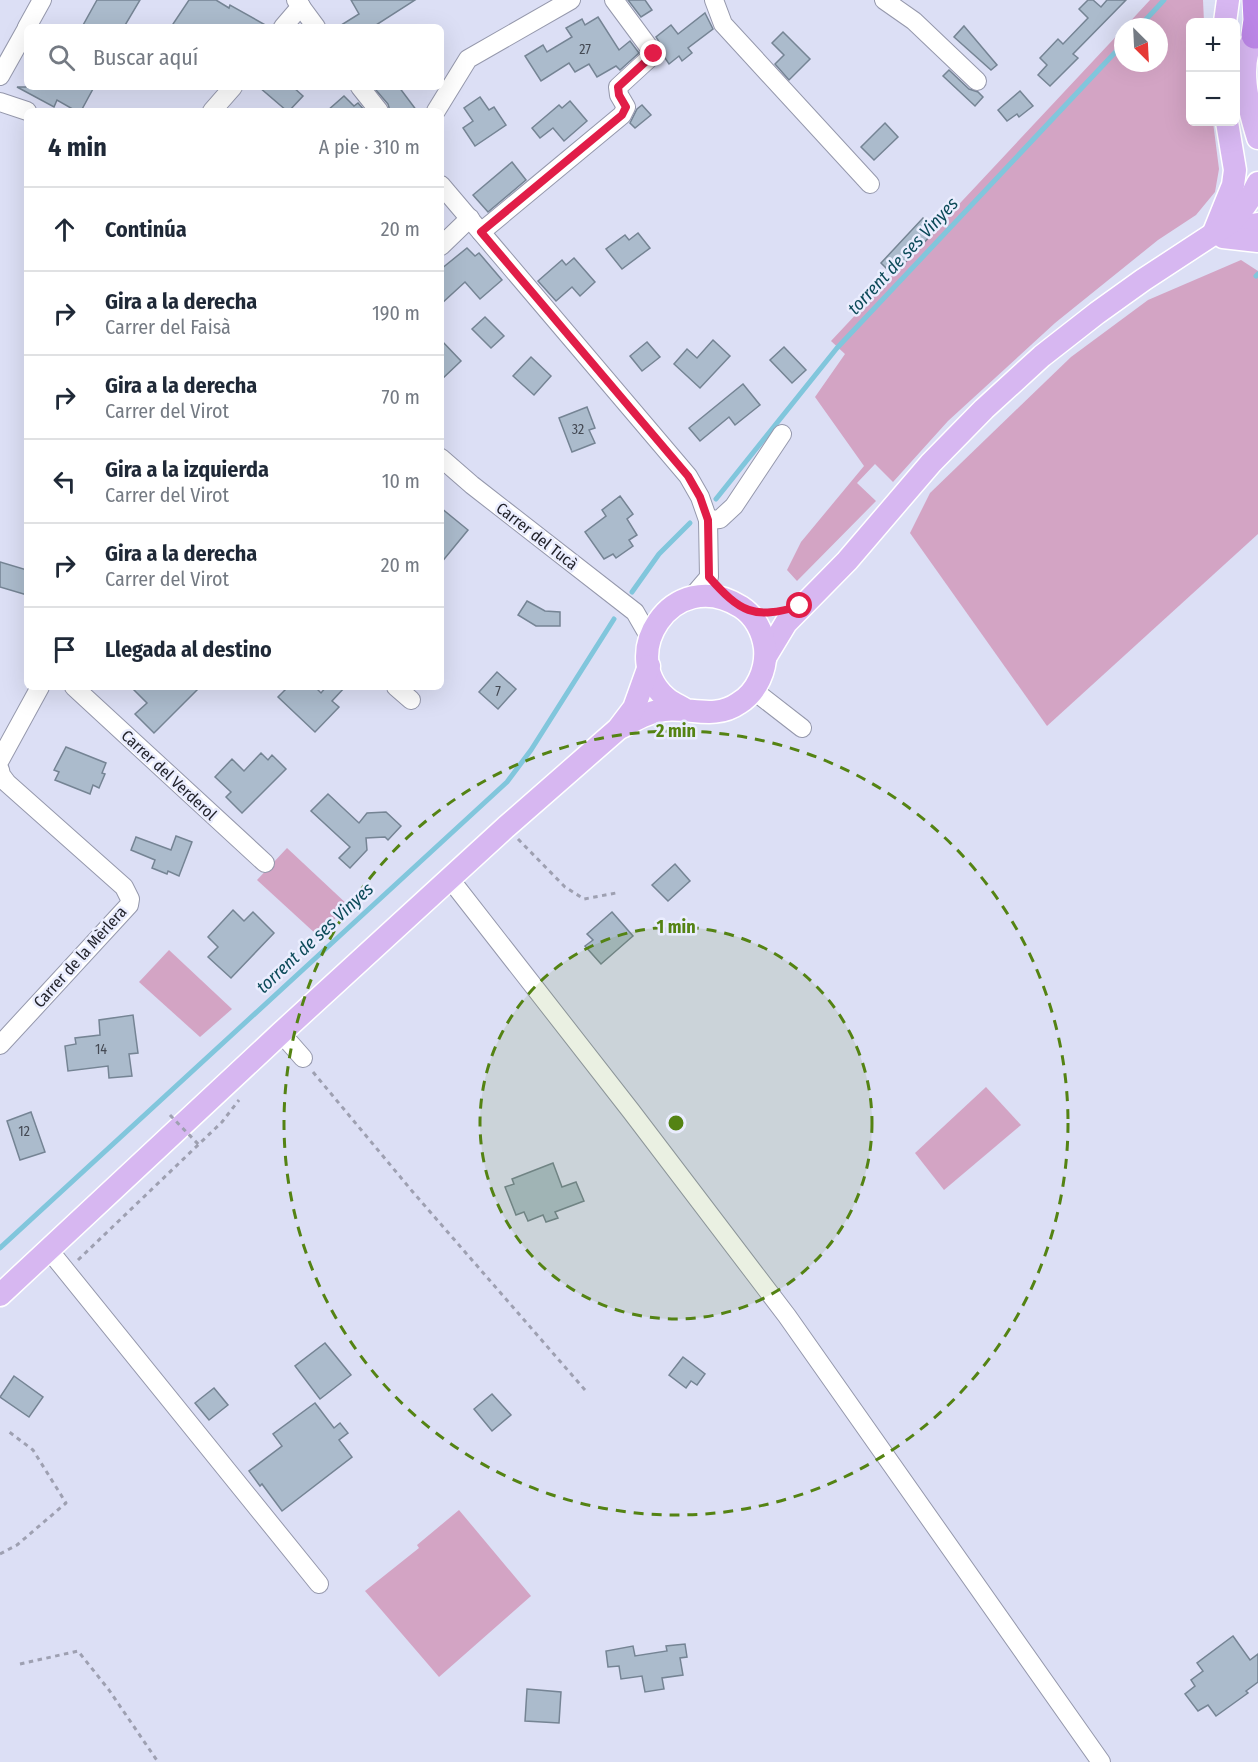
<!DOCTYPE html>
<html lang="es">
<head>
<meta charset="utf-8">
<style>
	:root { --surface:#fff; --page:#f2f2f3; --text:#1f2937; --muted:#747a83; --line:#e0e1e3 }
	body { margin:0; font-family:"Fira Sans Condensed",sans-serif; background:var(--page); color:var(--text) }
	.controls { position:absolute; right:18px; top:18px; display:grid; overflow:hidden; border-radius:9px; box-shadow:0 6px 24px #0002 }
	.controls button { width:54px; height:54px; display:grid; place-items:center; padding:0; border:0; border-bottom:2px solid var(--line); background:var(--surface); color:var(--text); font:30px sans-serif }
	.compass { position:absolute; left:1114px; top:18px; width:54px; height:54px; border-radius:50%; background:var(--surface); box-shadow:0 6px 24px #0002; rotate:156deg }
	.stop { position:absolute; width:18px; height:18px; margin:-14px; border:4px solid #e11d48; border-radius:50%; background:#fff }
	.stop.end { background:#e11d48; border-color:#fff; box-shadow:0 2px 6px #0008 }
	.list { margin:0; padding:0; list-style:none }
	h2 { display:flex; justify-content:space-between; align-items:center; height:78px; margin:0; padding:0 24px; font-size:26px }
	h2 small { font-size:20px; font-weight:400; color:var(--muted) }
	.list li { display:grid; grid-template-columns:39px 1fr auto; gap:18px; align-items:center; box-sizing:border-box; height:84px; padding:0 24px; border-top:2px solid var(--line) }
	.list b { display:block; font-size:22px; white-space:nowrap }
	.list p { margin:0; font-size:20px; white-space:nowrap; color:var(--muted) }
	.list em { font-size:20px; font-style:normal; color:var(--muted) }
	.icon { flex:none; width:33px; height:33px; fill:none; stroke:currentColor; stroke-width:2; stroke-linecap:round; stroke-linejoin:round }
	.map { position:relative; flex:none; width:1258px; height:1762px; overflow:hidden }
	.search { position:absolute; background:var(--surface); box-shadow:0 6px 24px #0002; left:24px; top:24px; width:420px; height:66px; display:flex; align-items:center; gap:15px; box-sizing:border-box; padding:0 21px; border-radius:9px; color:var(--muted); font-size:22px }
	.panel { position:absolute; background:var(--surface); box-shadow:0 6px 24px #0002; left:24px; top:108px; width:420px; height:582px; border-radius:9px }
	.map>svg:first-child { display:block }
	.green { fill:#d3a4c4 }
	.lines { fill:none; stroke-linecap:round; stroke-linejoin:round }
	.stream { stroke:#81c6dc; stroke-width:5 }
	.building { fill:#abbbcc; stroke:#758494; stroke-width:1.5 }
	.minor-casing { stroke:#9598ac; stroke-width:20 }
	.major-casing { stroke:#fff; stroke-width:25 }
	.highway-casing { stroke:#fff; stroke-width:29 }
	.path { stroke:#9ea0b1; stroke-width:3; stroke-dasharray:4.5 4.5; stroke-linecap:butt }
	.minor { stroke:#fff; stroke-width:18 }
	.major { stroke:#d7b7f1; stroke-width:22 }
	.highway { stroke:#bc87e7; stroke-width:27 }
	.path-bridge { stroke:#9ea0b1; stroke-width:3; stroke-dasharray:4.5 4.5; stroke-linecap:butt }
	.route { stroke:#e11d48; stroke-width:8 }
	.ring { fill:none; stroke:#548313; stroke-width:3; stroke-dasharray:10 8 }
	.labels { text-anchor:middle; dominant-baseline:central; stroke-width:5; stroke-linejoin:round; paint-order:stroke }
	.number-label { font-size:14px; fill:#444953 }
	.street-label { font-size:16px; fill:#22232b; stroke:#eaedfe }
	.water-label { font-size:18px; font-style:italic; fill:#0c4a59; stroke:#eaedfe }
	.centre { fill:#548313; stroke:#eaedfe; stroke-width:3 }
	.ring-label { font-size:18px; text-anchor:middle; font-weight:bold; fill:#548313; stroke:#eaedfe; stroke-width:5; stroke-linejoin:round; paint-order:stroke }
</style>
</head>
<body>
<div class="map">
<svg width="1258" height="1762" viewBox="0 0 1258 1762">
	<rect width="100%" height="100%" fill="#dcdff5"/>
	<g class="green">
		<path d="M1150 0H1203L1204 22H1190V122H1213L1219 169 1215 192 1196 215 1158 240 1055 323 948 421 893 482 875 464 857 483 876 501 797 581 787 570 801 542 864 466 815 397 845 354 831 341 1123 29V63H1159V27H1125Z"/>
		<path d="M1241 260 1258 271V534L1047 726 910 533 930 493 1071 357 1148 300Z"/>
		<path d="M287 848 349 906 317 935 257 880Z"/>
		<path d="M169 950 232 1009 200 1037 139 982Z"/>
		<path d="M986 1087 1021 1125 944 1190 915 1153Z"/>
		<path d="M459 1510 531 1596 439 1677 365 1591 419 1548 417 1545Z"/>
	</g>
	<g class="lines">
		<g class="stream">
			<path d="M1139 27 1164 0"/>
			<path d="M1256 276 1258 274"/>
			<path d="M716 499 837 348 1123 44"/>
			<path d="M632 592 659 554 690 523"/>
			<path d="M0 1248 507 782 531 750 614 619"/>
		</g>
	</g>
	<g class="building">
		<path d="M97 0H140L124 27H82Z"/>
		<path d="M189 0H216L229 8 230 5 269 27H171Z"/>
		<path d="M351 0H415L373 27H338L359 14Z"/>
		<path d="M628 0H645L652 10 641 17Z"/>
		<path d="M1088 0H1093L1101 7 1107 0H1126L1073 54 1078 58 1050 86 1038 75 1047 65 1040 58 1058 39 1063 44 1088 18 1079 9Z"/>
		<path d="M705 13 713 29 688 48 692 53 682 61 679 56 669 64 665 58 663 48 656 37 671 25 678 34Z"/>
		<path d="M598 17 619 50 630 41 639 53 620 70 616 66 597 77 589 64 575 72 569 63 541 81 525 56 543 45 547 52 572 37 566 28 582 19 585 25Z"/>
		<path d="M964 26 997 65 991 70 954 37Z"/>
		<path d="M783 32 810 59 789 80 775 64 784 55 772 43Z"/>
		<path d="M949 70 969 89 978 92 983 97 975 106 943 76Z"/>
		<path d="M17 87H94L81 111H76L57 100 54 107Z"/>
		<path d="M259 87H293L303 96 289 111H287Z"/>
		<path d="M380 87H399L417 111H390L388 104 376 90Z"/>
		<path d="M1020 91 1033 106 1019 117 1017 114 1007 121 998 110Z"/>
		<path d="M344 96 354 106 358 103 365 111H327Z"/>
		<path d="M480 97 489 110 494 107 506 125 475 146 463 128 473 121 464 108Z"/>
		<path d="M570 101 587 121 564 141 553 128 540 138 532 128 559 105 562 108Z"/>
		<path d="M642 105 651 115 635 128 630 123 637 109Z"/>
		<path d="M885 123 898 137 874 160 861 147Z"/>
		<path d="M512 162 526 180 488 212 473 195Z"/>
		<path d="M923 218 936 230 893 275 881 263Z"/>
		<path d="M638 233 650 248 622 269 606 249 625 235 629 240Z"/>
		<path d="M467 248 475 256 479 253 502 280 480 299 465 282 441 304V269Z"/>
		<path d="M574 258 595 282 580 296 572 287 556 301 538 281 562 260 566 265Z"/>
		<path d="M485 317 504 336 491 348 472 329Z"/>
		<path d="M441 340 461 361 441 380Z"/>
		<path d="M713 340 730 356 700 388 674 364 687 349 697 358Z"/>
		<path d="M647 342 660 357 642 371 630 356Z"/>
		<path d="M784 347 806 370 792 383 770 360Z"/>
		<path d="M531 357 551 376 534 395 513 376Z"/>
		<path d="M743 384 760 405 735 425 729 417 700 441 689 428Z"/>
		<path d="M587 407 595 428 589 430 595 443 572 452 559 418Z"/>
		<path d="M620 496 633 514 627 519 637 535 629 540 633 546 616 558 613 554 604 559 585 532 606 516 602 510Z"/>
		<path d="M441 508 468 530 441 563Z"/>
		<path d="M0 562 27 570V595L0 587Z"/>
		<path d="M527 601 545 611 560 612V626H536L518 615Z"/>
		<path d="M497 672 516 689 498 709 479 692Z"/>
		<path d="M131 687H200L154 733 135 714 147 703Z"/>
		<path d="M288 687H315L321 693 326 687H345L332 701 339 707 315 732 278 697Z"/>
		<path d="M66 747 106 763 102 773 105 774 99 788 93 785 90 794 55 780 59 772 54 770Z"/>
		<path d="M261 753 268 760 272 755 286 769 242 813 226 797 231 792 215 777 232 759 244 771Z"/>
		<path d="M328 794 359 823 367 813 386 812 401 826 388 840 385 837 366 838 367 850 350 868 339 858 350 847 311 811Z"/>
		<path d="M176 836 192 842 179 876 168 871 167 874 152 868 155 860 131 850 136 837 171 850Z"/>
		<path d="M675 864 690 881 668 901 652 885Z"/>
		<path d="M233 910 244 921 253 912 274 933 231 978 208 957 218 947 208 937Z"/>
		<path d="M612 912 633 936 601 964 585 946 593 940 587 934Z"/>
		<path d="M133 1015 138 1053 129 1054 132 1076 109 1078 108 1066 68 1071 65 1046 76 1044 75 1038 100 1035 99 1020Z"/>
		<path d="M31 1112 45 1152 20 1160 7 1121Z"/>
		<path d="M553 1163 562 1187 576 1182 584 1201 555 1212 558 1218 546 1222 543 1215 528 1221 524 1212 516 1215 505 1187 514 1184 512 1179Z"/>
		<path d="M325 1343 351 1375 320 1399 295 1366Z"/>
		<path d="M683 1357 705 1374 697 1385 691 1381 686 1388 669 1375Z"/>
		<path d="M14 1376 43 1397 29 1417 0 1397Z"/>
		<path d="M214 1388 228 1405 209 1420 195 1403Z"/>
		<path d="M492 1394 511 1415 492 1431 474 1409Z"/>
		<path d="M315 1403 334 1428 340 1423 348 1433 339 1440 352 1457 282 1511 262 1484 260 1486 249 1471 282 1446 273 1434Z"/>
		<path d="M1233 1636 1250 1660 1258 1654V1682L1246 1691 1248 1693 1216 1716 1208 1705 1198 1711 1185 1694 1195 1686 1191 1680 1203 1671 1197 1663Z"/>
		<path d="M685 1644 687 1657 680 1658 683 1675 662 1678 664 1689 645 1692 642 1676 621 1679 619 1666 608 1667 606 1651 633 1646 635 1656 667 1651 666 1646Z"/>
		<path d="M527 1689 561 1692 559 1723 525 1721Z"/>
	</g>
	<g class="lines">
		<g class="minor-casing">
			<g id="minor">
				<path d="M296 0 316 27"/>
				<path d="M714 0 723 24 870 184"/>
				<path d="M884 0 914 21 977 81"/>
				<path d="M27 27 42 0"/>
				<path d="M283 27 301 6"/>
				<path d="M0 76 27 28"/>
				<path d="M360 87 379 111"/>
				<path d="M0 102 27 111"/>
				<path d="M212 111 233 87"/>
				<path d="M436 111 468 59 571 0"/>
				<path d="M441 185 688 476 700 497 708 520 709 577 691 598"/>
				<path d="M481 232 622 115 626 107 619 95 618 87 654 54 614 0"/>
				<path d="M441 246 470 218"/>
				<path d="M441 458 472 485 635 612 650 638"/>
				<path d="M708 520 720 519 734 506 782 434"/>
				<path d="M74 687 265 863"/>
				<path d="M396 687 411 700"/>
				<path d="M753 690 802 728"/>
				<path d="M0 760 40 687"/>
				<path d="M0 770 1 775 7 783 124 887 130 899 129 905 0 1045"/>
				<path d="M450 879 631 1111 787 1316 1101 1762"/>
				<path d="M281 1033 303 1058"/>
				<path d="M49 1250 319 1584"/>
			</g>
		</g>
		<g class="major-casing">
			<g id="major">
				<path d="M1225 22 1228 0"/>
				<path d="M1258 33C1234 58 1249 109 1258 138"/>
				<path d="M1214 232 1233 185 1235 170 1227 122"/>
				<path d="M1222 232 1234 228 1258 224"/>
				<path d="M1223 237 1258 241"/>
				<path d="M766 656 786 623 847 561 931 463 984 409 1042 356 1097 313 1143 280 1230 223C1243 210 1251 199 1258 183"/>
				<path d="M622 727C636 719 648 712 664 710 690 707 715 720 739 703 757 692 767 669 765 648 763 632 755 616 741 607 672 563 613 659 670 701 675 704 681 707 686 710"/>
				<path d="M0 1295 281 1033 506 827 618 729 634 708 649 666"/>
			</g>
		</g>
		<g class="highway-casing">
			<path id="highway" d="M1255 35 1257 20 1256 0"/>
		</g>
		<g class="path">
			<path d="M518 839 565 887 584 899 616 893"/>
			<path d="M313 1072 412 1191 585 1390"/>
			<path d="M78 1260 222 1122 239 1100"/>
			<path d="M0 1554 17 1545 66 1503 33 1450 8 1431"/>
			<path d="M20 1664 78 1651 109 1690 158 1762"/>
		</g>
		<use href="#minor" class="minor"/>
		<use href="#major" class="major"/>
		<use href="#highway" class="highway"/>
		<path class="path-bridge" d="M170 1115 199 1145"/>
	</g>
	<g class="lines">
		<path class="route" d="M654 54 618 87 619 95 626 107 622 115 481 232 688 476 700 497 708 520 709 577C740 612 753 620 800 606"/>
	</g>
	<circle cx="676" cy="1123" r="196" fill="#548313" fill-opacity=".12"/>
	<g class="ring">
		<circle cx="676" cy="1123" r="196"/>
		<circle cx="676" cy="1123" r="392"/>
	</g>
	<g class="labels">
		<g class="number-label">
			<text x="585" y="49">27</text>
			<text x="578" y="429">32</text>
			<text x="498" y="691">7</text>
			<text x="101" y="1049">14</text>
			<text x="24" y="1131">12</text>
		</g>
		<g class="street-label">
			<text transform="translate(537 536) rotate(38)">Carrer del Tucà</text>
			<text transform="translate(169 775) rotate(43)">Carrer del Verderol</text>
			<text transform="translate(80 957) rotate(-48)">Carrer de la Mèrlera</text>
		</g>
		<g class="water-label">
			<text transform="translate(903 256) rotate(-47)">torrent de ses Vinyes</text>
			<text transform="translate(315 938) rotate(-43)">torrent de ses Vinyes</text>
		</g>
	</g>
	<circle cx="676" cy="1123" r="9" class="centre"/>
	<g class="ring-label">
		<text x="676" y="737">2 min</text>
		<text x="676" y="933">1 min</text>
	</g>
</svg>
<div class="controls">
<button>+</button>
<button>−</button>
</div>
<svg class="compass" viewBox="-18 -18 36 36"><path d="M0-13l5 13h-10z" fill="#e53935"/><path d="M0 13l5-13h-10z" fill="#747a83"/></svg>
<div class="stop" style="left:800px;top:606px"></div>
<div class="stop end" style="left:654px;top:54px"></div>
<div class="search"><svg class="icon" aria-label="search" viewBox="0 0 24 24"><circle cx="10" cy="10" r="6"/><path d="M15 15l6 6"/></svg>Buscar aquí</div>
<section class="panel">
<h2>4 min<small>A pie · 310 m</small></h2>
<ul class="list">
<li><svg class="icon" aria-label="ahead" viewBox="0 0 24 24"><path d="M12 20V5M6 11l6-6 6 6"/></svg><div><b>Continúa</b></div><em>20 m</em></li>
<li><svg class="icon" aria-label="right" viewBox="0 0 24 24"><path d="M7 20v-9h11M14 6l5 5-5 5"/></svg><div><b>Gira a la derecha</b><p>Carrer del Faisà</p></div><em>190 m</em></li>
<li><svg class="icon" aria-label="right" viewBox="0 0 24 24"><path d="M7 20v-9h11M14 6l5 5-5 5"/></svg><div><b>Gira a la derecha</b><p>Carrer del Virot</p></div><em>70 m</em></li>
<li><svg class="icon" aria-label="left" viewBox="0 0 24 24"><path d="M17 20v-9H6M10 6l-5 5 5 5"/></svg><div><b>Gira a la izquierda</b><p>Carrer del Virot</p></div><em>10 m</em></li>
<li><svg class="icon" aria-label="right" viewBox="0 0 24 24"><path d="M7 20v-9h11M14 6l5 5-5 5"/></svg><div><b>Gira a la derecha</b><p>Carrer del Virot</p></div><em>20 m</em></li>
<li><svg class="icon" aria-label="arrive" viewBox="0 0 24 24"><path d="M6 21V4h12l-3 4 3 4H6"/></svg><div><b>Llegada al destino</b></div></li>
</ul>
</section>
</div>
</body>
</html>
